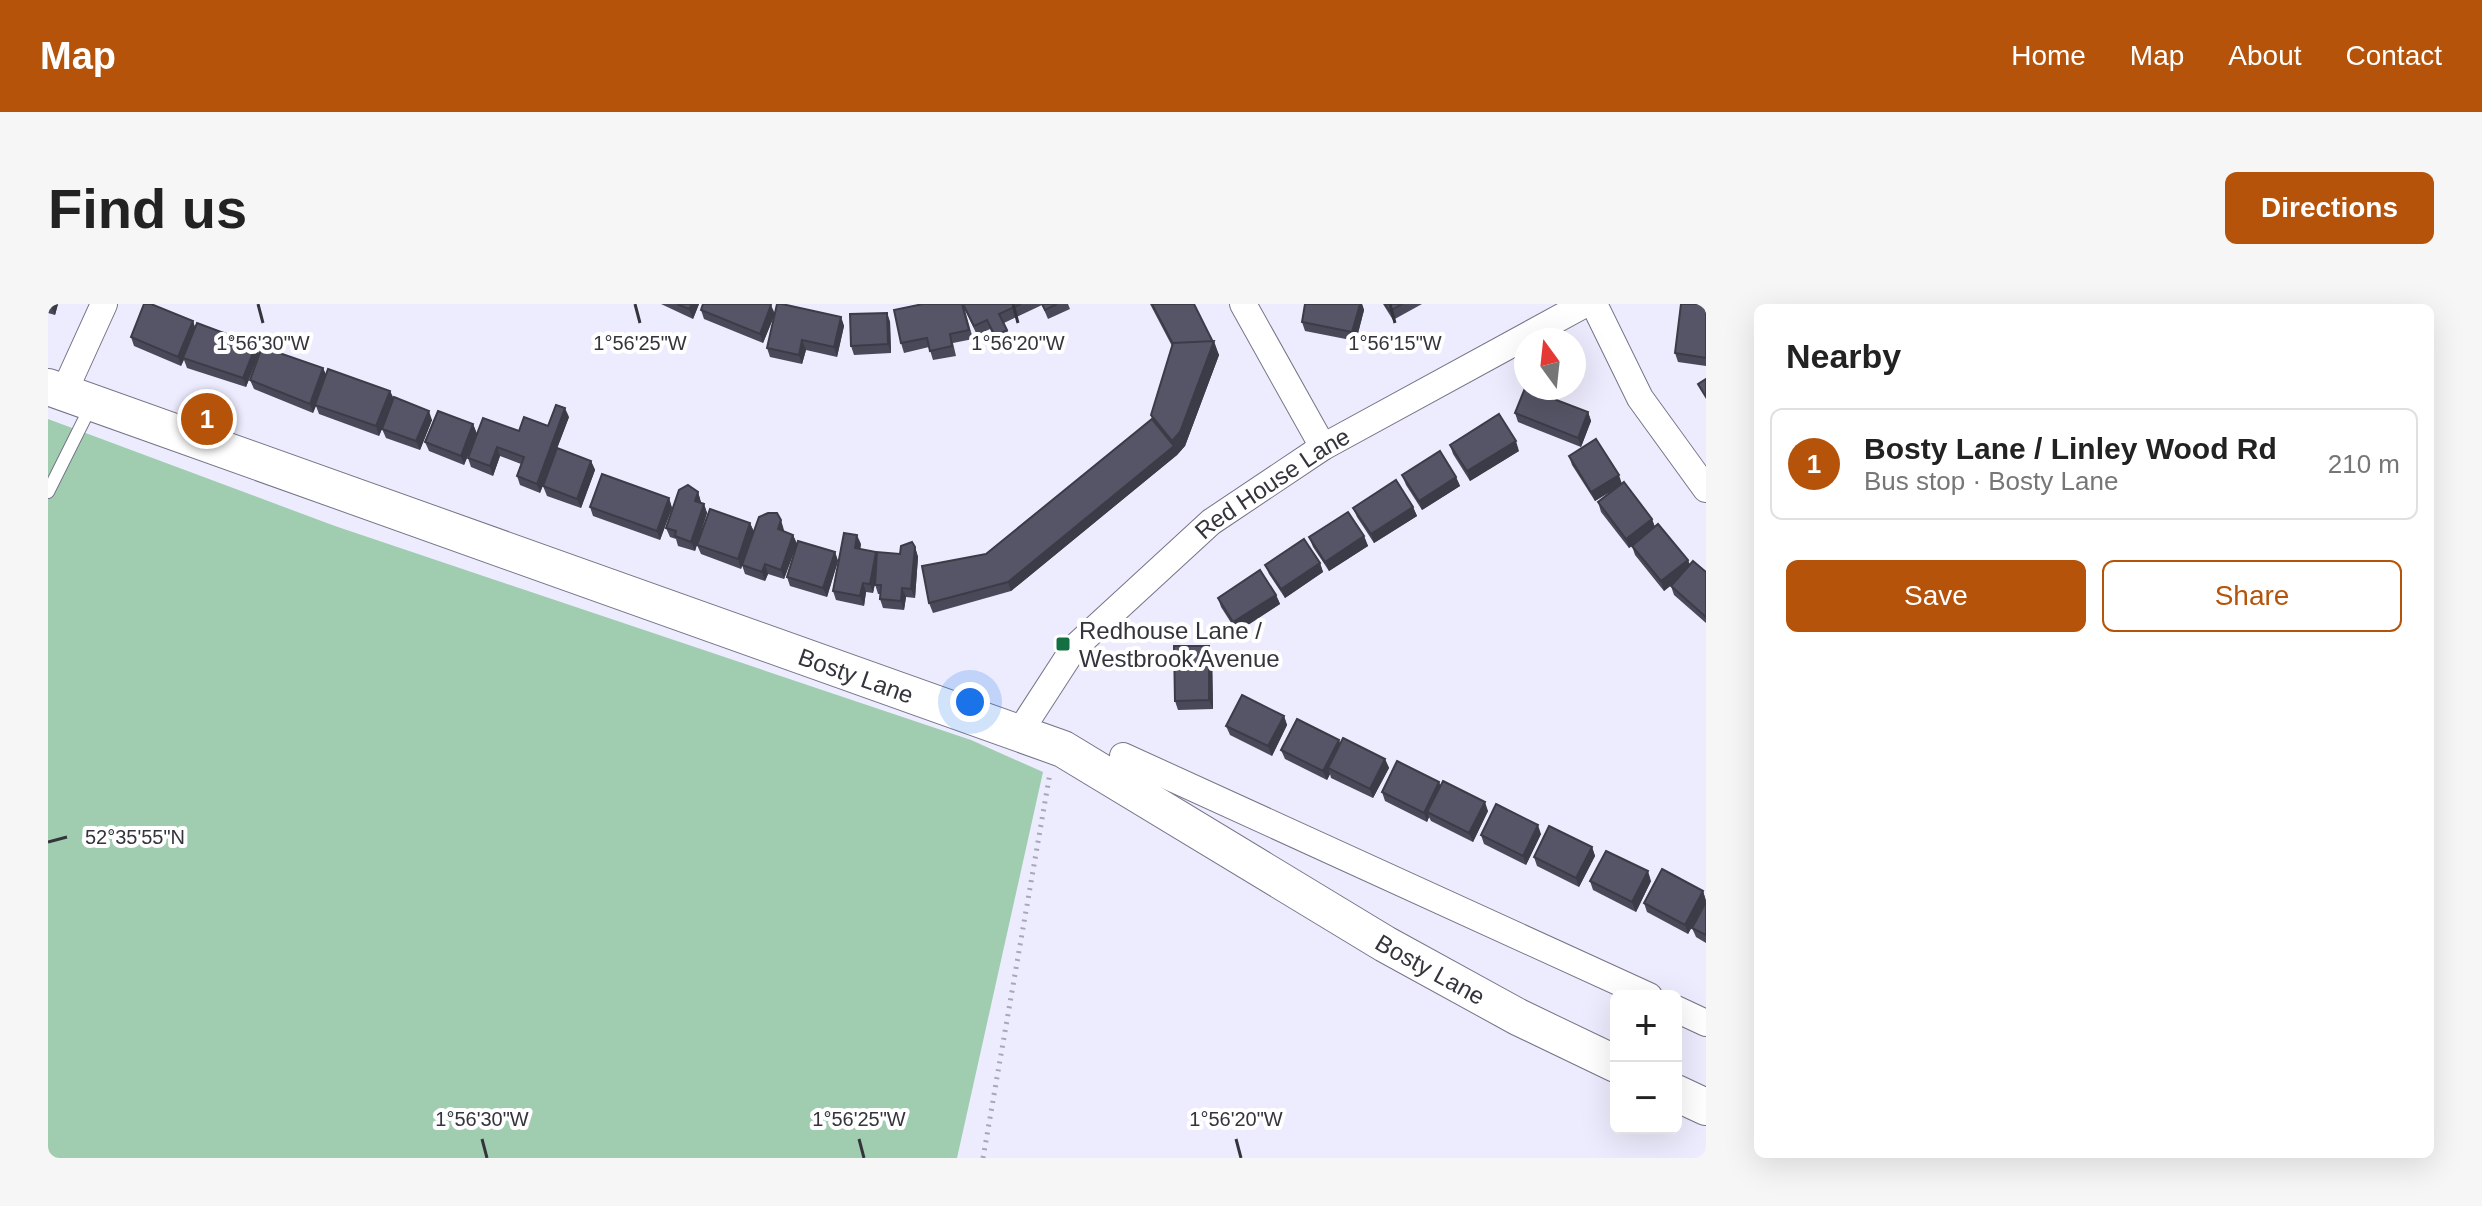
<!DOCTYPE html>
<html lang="en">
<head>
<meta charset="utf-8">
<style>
	:root { --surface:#fff; --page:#f6f6f6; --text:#222; --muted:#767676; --line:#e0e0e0; --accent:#b45309 }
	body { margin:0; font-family:Helvetica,sans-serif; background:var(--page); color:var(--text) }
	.controls { position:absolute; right:24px; bottom:24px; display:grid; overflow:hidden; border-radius:12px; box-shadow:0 8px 32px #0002 }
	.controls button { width:72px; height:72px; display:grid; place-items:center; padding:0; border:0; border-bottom:2px solid var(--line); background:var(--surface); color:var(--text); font:40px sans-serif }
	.compass { position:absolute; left:1466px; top:24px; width:72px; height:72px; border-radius:50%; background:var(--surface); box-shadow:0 8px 32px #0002; rotate:345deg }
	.you { position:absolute; left:922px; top:398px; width:28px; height:28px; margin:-20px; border:6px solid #fff; border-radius:50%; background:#1a73e8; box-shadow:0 0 0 12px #1a73e833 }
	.badge { display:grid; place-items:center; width:52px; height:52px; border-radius:50%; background:var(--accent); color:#fff; font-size:26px; font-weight:700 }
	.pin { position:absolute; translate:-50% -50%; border:4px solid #fff; box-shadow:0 2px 8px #0006 }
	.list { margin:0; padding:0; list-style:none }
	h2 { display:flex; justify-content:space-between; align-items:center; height:104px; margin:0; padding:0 32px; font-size:34px }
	h2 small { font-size:26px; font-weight:400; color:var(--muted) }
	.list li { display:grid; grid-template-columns:52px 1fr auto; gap:24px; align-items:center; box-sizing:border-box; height:112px; margin:0 16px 16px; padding:0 16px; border:2px solid var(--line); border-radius:12px }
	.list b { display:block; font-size:30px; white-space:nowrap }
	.list p { margin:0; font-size:26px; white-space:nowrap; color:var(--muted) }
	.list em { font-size:26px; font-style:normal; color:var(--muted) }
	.actions { display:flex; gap:16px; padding:24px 32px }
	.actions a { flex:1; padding:18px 0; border:2px solid var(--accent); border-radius:12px; text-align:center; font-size:28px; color:var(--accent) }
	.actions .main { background:var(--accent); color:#fff }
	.map { position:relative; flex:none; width:1658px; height:854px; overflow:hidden; border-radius:12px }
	header { display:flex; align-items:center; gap:48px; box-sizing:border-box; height:112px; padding:0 40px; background:var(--accent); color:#fff }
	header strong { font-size:38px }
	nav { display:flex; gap:44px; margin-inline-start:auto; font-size:28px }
	.intro { display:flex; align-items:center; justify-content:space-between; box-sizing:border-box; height:192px; padding:0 48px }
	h1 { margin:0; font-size:56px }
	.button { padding:20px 36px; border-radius:12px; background:var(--accent); color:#fff; font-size:28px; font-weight:700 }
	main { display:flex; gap:48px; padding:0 48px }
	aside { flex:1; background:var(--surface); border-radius:12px; box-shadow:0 8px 32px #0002 }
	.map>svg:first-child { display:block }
	.green { fill:#a0cdaf }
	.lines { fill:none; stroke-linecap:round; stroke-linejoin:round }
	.service-casing { stroke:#757588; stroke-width:14 }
	.minor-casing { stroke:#757588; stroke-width:28 }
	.secondary-casing { stroke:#757588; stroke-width:38 }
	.path { stroke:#a7a7b5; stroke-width:5; stroke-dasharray:2 6; stroke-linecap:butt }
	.service { stroke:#fff; stroke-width:12 }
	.minor { stroke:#fff; stroke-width:26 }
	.secondary { stroke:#fff; stroke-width:36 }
	.wall { fill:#494959 }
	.shaded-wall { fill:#3c3c48 }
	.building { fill:#555567; stroke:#3c3c48; stroke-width:2 }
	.ticks { fill:none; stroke:#34343c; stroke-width:3 }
	.poi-dot { fill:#146f42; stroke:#fff; stroke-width:3 }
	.labels { text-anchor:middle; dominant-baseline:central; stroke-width:8; stroke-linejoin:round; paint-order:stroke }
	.street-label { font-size:24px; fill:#34343c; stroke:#fff }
	.poi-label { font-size:24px; fill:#34343c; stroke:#fff; text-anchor:start }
	.ticks-label { font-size:20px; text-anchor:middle; fill:#34343c; stroke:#fff; stroke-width:8; stroke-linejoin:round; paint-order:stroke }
</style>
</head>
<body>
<header>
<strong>Map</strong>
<nav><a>Home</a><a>Map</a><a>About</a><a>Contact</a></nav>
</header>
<div class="intro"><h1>Find us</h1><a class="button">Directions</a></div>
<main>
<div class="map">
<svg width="1658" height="854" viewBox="0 0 1658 854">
	<rect width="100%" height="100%" fill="#ececfe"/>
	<path class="green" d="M0 115 287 222 923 436 995 468 909 854H0Z"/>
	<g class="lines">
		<g class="service-casing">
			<path id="service" d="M0 188 44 100"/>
		</g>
		<g class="minor-casing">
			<g id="minor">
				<path d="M1195 0 1275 143"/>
				<path d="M1546 0 1592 94 1658 185"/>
				<path d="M16 88 56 0"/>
				<path id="s1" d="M971 429 1026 344 1163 218 1275 143 1537 0"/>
				<path d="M1075 452 1601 692"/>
				<path d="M1628 705 1658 719"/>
			</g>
		</g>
		<g class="secondary-casing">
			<g id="secondary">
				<path id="s2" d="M0 83 1015 445 1337 640 1470 713 1568 760"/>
				<path d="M1628 789 1658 803"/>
			</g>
		</g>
		<path class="path" d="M935 854 1002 469"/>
		<use href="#service" class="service"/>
		<use href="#minor" class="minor"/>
		<use href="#secondary" class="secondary"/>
	</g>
	<g class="wall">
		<path d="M0 0H10L7 11 0 9Z"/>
		<path d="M613 0H651L645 15Z"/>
		<path d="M875 0H1020L1022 5 1000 15 994 1 956 19 963 35 950 41 942 25 929 31 917 6 925 35 905 39 908 52 885 56 881 43 856 49 853 39Z"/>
		<path d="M1102 0H1146L1171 51 1137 142 1129 151 963 287 885 309 881 299 938 250 1104 115 1103 111 1124 42Z"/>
		<path d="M1257 0H1314L1316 6 1308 37 1257 27 1254 18Z"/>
		<path d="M1335 0H1374L1345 16Z"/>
		<path d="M1658 0V62L1630 58 1627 49Z"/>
		<path d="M653 6 793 13 796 22 789 53 758 46 754 60 722 53 719 44 726 12 715 39 656 15Z"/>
		<path d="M839 9 842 18 843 49 806 51 803 42Z"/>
		<path d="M145 17 147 24 208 41 211 50 198 83 139 64 136 56 133 62 86 42 83 33Z"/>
		<path d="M275 64 278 71 342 87 346 95 384 116 372 146 338 134 334 125 331 132 271 110 268 102 265 109 206 85 202 76Z"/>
		<path d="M1540 108 1543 117 1533 143 1470 118 1467 109Z"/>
		<path d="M521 113 492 189 472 181 469 172 473 160 452 152 445 172 423 163 420 154 471 127 500 122Z"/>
		<path d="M425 120 429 130 416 161 381 147 377 138Z"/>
		<path d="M1402 141 1471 147 1422 177 1405 150Z"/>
		<path d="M1521 152 1574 180 1604 215 1607 223 1640 256 1642 261 1658 268V319L1626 291 1623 282 1627 278 1616 287 1587 251 1584 242 1581 244 1553 208 1550 198 1572 182 1547 197 1524 161Z"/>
		<path d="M543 157 547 166 533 204 499 192 495 182Z"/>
		<path d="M1354 171 1408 173 1412 182 1374 206 1358 181Z"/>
		<path d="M650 188 653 199 656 200 659 209 647 247 630 242 628 235 622 233 618 224Z"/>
		<path d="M621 194 624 204 612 236 545 212 542 203Z"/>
		<path d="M1365 203 1369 212 1326 239 1309 213 1305 204Z"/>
		<path d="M702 219 706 228 736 226V227L745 231 749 240 736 275 720 270 717 277 697 270 694 261 693 265 653 250 649 241Z"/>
		<path d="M1316 232 1320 242 1281 267 1265 243 1261 233Z"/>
		<path d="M813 240 812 245 828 248 829 252 852 250 867 243 870 253 867 294 858 293 856 306 835 304 832 295V290H830L827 280 825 289 818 288 816 302 788 296 785 287Z"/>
		<path d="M787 248 790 257 779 293 742 282 739 273Z"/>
		<path d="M1272 259 1275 268 1237 294 1221 270 1217 261Z"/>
		<path d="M1228 291 1232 300 1189 328 1173 303 1170 294Z"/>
		<path d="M1161 342 1164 351 1165 405 1130 406 1127 397Z"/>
		<path d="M1236 412 1239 421 1224 452 1182 431 1178 422Z"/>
		<path d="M1291 436 1292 440 1337 455 1341 464 1325 494 1283 474 1282 470 1279 476 1237 455 1233 446Z"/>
		<path d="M1391 478 1392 482 1440 507 1425 538 1383 517 1381 513 1379 518 1337 497 1334 488Z"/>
		<path d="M1493 530 1478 561 1436 540 1433 531Z"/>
		<path d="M1544 543 1547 552 1531 583 1489 562 1486 553Z"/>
		<path d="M1542 577H1603L1588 608 1545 586Z"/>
		<path d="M1655 587 1658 597 1640 630 1599 608 1596 599Z"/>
		<path d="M1658 598V639L1648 633 1644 624Z"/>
	</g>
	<g class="shaded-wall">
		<path d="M4 0H10L7 11 3 2Z"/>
		<path d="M644 0H651L645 15 641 5Z"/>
		<path d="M1312 0H1314L1316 6 1308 37 1304 28Z"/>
		<path d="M723 1 727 10 715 39 712 30Z"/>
		<path d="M839 9 842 18 843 49 840 40Z"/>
		<path d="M793 13 796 22 789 53 786 43Z"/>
		<path d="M145 17 148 26 133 62 130 53Z"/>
		<path d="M754 36 758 46 754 60 751 51Z"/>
		<path d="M1166 37 1171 51 1137 142 1129 151 963 287 960 278 1126 142 1124 137Z"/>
		<path d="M208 41 211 50 198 83 195 74Z"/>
		<path d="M275 64 279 73 265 109 262 100Z"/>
		<path d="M342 87 346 96 331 132 328 122Z"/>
		<path d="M517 104 521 113 492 189 489 180Z"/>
		<path d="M381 107 384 116 372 146 368 137Z"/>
		<path d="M1540 108 1543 117 1533 143 1530 134Z"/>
		<path d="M425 120 429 130 416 161 413 152Z"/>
		<path d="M1468 137 1471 147 1422 177 1419 167Z"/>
		<path d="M449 143 452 152 445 172 442 162Z"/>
		<path d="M543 157 547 166 533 204 529 195Z"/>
		<path d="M1571 171 1574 180 1547 197 1543 188Z"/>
		<path d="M1408 173 1412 182 1374 206 1371 197Z"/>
		<path d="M650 188 653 198 650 206 647 197Z"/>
		<path d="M621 194 624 204 612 236 609 227Z"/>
		<path d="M656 200 659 209 647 247 643 238Z"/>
		<path d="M1365 203 1369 212 1326 239 1323 230Z"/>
		<path d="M1604 215 1607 224 1581 244 1578 235Z"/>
		<path d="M733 216 736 226 733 235 730 225Z"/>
		<path d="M702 219 706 228 693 265 690 255Z"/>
		<path d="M745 231 749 240 736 275 733 266Z"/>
		<path d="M809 231 813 240 811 254 807 244Z"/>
		<path d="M1316 232 1320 242 1281 267 1277 258Z"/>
		<path d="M867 243 870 253 867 294 863 285Z"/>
		<path d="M787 248 790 257 779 293 775 284Z"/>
		<path d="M828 248 831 257 825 289 822 280Z"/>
		<path d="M1640 256 1643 265 1616 287 1613 277Z"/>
		<path d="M1272 259 1275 268 1237 294 1233 285Z"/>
		<path d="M717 260 720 270 717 277 714 268Z"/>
		<path d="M815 279 818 288 816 302 812 292Z"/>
		<path d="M854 284 858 293 856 306 853 297Z"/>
		<path d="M1228 291 1232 300 1189 328 1185 318Z"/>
		<path d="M1161 342 1164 351 1165 405 1161 396Z"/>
		<path d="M1236 412 1239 421 1224 452 1220 442Z"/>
		<path d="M1291 436 1294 446 1280 464 1282 470 1279 476 1275 467Z"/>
		<path d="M1337 455 1341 464 1325 494 1322 485Z"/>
		<path d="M1391 478 1394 487 1379 508 1381 513 1379 518 1376 509Z"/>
		<path d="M1437 498 1440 507 1425 538 1421 529Z"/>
		<path d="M1490 521 1493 530 1478 561 1475 552Z"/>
		<path d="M1544 543 1547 552 1531 583 1528 574Z"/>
		<path d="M1600 567 1603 577 1588 608 1584 598Z"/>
		<path d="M1655 587 1658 597 1640 630 1637 621Z"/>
	</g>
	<g class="building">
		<path d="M96 0H103L145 17 130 53 83 33Z"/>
		<path d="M629 0H644L641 5Z"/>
		<path d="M655 0H721L723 1 712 30 653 6Z"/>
		<path d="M729 0H734L793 13 786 43 754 36 751 51 719 44Z"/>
		<path d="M875 0H914L921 26 902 30 904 42 882 47 879 34 853 39 846 6Z"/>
		<path d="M915 0H973L951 10 959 26 947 32 939 16 926 22Z"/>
		<path d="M994 0H1009L997 6Z"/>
		<path d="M1104 0H1146L1165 38 1125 40Z"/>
		<path d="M1257 0H1312L1304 28 1254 18Z"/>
		<path d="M1337 0H1354L1342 7Z"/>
		<path d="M1633 0H1658V54L1627 49Z"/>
		<path d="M839 9 840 40 803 42 802 10Z"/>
		<path d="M149 19 208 41 195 74 135 54Z"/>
		<path d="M1166 37 1132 128 1124 137 1103 111 1125 39Z"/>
		<path d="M214 43 275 64 262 100 202 76Z"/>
		<path d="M280 65 342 87 328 122 267 101Z"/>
		<path d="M1658 75V93L1650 80Z"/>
		<path d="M1477 84 1540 108 1530 134 1467 109Z"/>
		<path d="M346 93 381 107 368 137 334 125Z"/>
		<path d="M508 101 517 104 489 180 469 172 476 153 449 143 442 162 420 154 435 114 471 127 476 113 500 122Z"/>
		<path d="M390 107 425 120 413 152 377 138Z"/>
		<path d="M1451 110 1468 137 1419 167 1402 141Z"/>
		<path d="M1104 115 1126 142 960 278 881 299 874 262 938 250Z"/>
		<path d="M1548 135 1571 171 1543 188 1521 152Z"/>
		<path d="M509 144 543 157 529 195 495 182Z"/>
		<path d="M1392 147 1408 173 1371 197 1354 171Z"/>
		<path d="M554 170 621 194 609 227 542 203Z"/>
		<path d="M1348 176 1365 203 1323 230 1305 204Z"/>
		<path d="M1576 178 1604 215 1578 235 1550 198Z"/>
		<path d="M640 181 650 188 647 197 656 200 643 238 627 232 628 227 618 224 631 186Z"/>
		<path d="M662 205 702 219 690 255 649 241Z"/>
		<path d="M1300 208 1316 232 1277 258 1261 233Z"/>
		<path d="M720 209H729L733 216 730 225 745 231 733 266 717 260 714 268 694 261 711 213Z"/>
		<path d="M1610 220 1640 256 1613 277 1584 242Z"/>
		<path d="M796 229 809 231 807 244 828 248 822 280 815 279 812 292 785 287Z"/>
		<path d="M1256 235 1272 259 1233 285 1217 261Z"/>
		<path d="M750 237 787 248 775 284 739 273Z"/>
		<path d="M864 238 867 243 863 285 854 284 853 297 832 295 833 281H827L829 248 852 250 853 242Z"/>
		<path d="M1645 257 1658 268V313L1623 282Z"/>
		<path d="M1212 266 1228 291 1185 318 1170 294Z"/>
		<path d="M1126 342H1161V396L1127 397Z"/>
		<path d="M1194 391 1236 412 1220 442 1178 422Z"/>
		<path d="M1249 415 1291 436 1275 467 1233 446Z"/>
		<path d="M1295 434 1337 455 1322 485 1280 464Z"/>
		<path d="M1349 457 1391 478 1376 509 1334 488Z"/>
		<path d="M1395 477 1437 498 1421 529 1379 508Z"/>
		<path d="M1448 500 1490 521 1475 552 1433 531Z"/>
		<path d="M1501 522 1544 543 1528 574 1486 553Z"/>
		<path d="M1558 547 1600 567 1584 598 1542 577Z"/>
		<path d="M1614 565 1655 587 1637 621 1596 599Z"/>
		<path d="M1658 598V631L1644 624Z"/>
	</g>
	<path class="ticks" d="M210 0 215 19M587 0 592 19M965 0 970 19M1342 0 1347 19M0 538 19 533M434 835 439 854M811 835 816 854M1188 835 1193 854"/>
	<rect class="poi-dot" x="1007" y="332" width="16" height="16" rx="4"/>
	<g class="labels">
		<g class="street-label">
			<text stroke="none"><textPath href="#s1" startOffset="360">Red House Lane</textPath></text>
			<text stroke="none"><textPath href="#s2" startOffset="858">Bosty Lane</textPath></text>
			<text stroke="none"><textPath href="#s2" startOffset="1506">Bosty Lane</textPath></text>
		</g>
		<g class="poi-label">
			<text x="1031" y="326">Redhouse Lane /<tspan x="1031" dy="28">Westbrook Avenue</tspan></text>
		</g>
	</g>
	<g class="ticks-label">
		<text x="215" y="46">1°56'30"W</text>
		<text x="592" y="46">1°56'25"W</text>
		<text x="970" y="46">1°56'20"W</text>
		<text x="1347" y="46">1°56'15"W</text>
		<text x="87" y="540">52°35'55"N</text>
		<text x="434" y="822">1°56'30"W</text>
		<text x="811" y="822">1°56'25"W</text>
		<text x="1188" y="822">1°56'20"W</text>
	</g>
</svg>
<div class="controls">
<button>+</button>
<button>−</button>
</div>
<svg class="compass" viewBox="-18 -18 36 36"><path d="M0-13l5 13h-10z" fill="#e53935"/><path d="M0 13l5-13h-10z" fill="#767676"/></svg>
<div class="you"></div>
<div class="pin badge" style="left:159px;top:115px">1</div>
</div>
<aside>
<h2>Nearby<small></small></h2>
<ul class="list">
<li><span class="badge">1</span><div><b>Bosty Lane / Linley Wood Rd</b><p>Bus stop · Bosty Lane</p></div><em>210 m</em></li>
</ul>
<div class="actions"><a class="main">Save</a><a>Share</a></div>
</aside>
</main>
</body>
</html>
